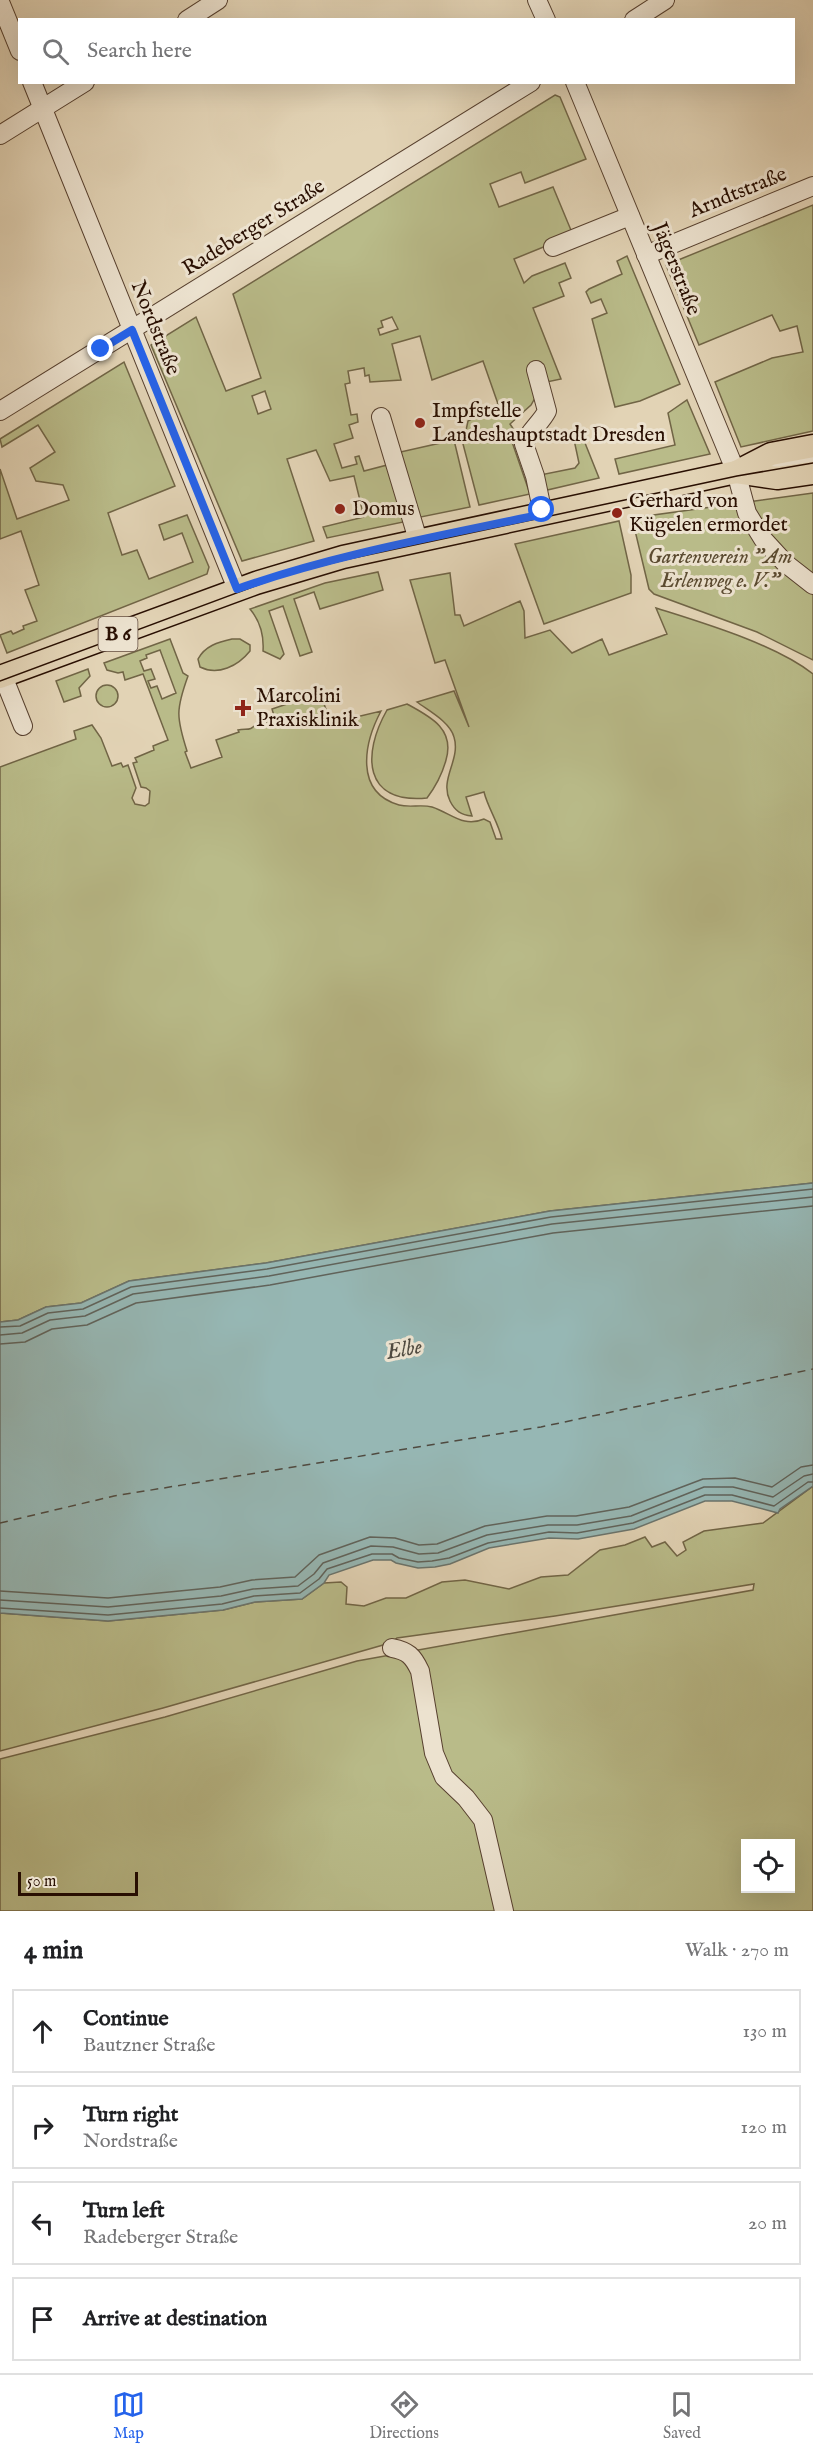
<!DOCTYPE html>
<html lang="en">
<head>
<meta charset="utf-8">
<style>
	:root { --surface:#fff; --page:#f6f6f6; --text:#202124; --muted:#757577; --line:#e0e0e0; --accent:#2563eb }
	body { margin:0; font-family:"IM FELL English",serif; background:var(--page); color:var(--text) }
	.controls { position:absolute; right:18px; bottom:18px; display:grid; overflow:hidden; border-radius:0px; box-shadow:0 6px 24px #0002 }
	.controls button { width:54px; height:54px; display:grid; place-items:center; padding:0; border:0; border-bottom:2px solid var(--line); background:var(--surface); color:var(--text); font:30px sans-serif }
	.scale { position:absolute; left:18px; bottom:15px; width:120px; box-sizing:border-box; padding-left:6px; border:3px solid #290f02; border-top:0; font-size:16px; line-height:21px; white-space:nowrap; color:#290f02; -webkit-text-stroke:4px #ece2cf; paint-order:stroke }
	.stop { position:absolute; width:18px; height:18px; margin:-14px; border:4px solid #2563eb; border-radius:50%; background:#fff }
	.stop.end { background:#2563eb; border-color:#fff; box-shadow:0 2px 6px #0008 }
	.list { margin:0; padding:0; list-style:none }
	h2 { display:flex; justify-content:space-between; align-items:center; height:78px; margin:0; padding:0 24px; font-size:26px }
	h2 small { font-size:20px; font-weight:400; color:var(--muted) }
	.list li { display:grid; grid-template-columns:39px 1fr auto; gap:18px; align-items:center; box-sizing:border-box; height:84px; margin:0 12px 12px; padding:0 12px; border:2px solid var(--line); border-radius:0px }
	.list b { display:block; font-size:22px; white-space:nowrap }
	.list p { margin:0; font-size:20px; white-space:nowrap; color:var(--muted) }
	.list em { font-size:20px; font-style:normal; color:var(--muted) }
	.icon { flex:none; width:33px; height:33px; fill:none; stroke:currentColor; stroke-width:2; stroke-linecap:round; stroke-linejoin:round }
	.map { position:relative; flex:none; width:813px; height:1911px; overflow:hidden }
	.search { position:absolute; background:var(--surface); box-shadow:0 6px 24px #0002; left:18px; right:18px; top:18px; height:66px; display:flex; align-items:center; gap:15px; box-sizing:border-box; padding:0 21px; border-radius:0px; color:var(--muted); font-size:22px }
	.sheet { height:462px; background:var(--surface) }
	nav { display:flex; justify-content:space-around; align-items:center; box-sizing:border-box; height:84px; border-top:2px solid var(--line); background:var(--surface); font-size:16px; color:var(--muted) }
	nav a { display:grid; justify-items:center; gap:3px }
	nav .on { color:var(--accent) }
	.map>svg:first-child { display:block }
	.green { fill:#b9bb89; stroke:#716546; stroke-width:1.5; fill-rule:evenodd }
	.water { fill:#96b7b4; stroke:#6a746d; stroke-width:1.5 }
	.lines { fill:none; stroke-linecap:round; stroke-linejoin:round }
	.shore { stroke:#60635b; stroke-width:1.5 }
	.ferry { stroke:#4f4a40; stroke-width:1.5; stroke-dasharray:8 6; stroke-linecap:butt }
	.minor-casing { stroke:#57402f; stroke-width:20 }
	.major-casing { stroke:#290f02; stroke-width:25 }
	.minor { stroke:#ece2cf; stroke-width:18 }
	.major { stroke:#e2d3b5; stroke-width:22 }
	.tram { stroke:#290f02; stroke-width:1.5 }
	.route { stroke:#2563eb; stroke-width:8 }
	.poi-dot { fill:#8f2418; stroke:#ece2cf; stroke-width:2 }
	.labels { text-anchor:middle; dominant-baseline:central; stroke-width:6; stroke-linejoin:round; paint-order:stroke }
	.shield { fill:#ece2cf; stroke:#644e40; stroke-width:1.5 }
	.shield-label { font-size:20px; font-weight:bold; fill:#290f02 }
	.street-label { font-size:21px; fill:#290f02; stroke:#ece2cf }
	.poi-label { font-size:21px; fill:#290f02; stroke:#ece2cf; text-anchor:start }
	.park-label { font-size:21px; font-style:italic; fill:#5b4b31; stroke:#ece2cf }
	.water-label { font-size:22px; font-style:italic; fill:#4f4a40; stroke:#ece2cf }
</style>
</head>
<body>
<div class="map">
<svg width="813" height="1911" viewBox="0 0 813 1911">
	<rect width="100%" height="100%" fill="#e2d3b5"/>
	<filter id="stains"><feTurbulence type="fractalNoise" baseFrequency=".00333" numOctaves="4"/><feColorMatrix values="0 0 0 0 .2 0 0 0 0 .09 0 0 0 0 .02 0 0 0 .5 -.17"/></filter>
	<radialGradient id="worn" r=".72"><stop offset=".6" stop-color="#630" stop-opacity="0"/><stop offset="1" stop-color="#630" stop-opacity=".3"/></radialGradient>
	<g class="green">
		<path d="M555 95 560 97 586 159 525 183 521 172 490 184 499 207 553 187 573 235 514 259 524 283 532 276 565 263 571 278 559 283 564 296 533 308 561 379 532 385 535 398 531 405 510 424 516 433 511 439 530 494 479 505 463 444 468 421 498 404 483 361 432 380 420 336 392 344 401 380 370 382 369 375 365 376 364 368 348 371 350 383 345 384 351 415 357 414 358 422 349 425 353 438 334 444 342 468 357 464 355 457 359 456 364 471 391 464 408 521 327 538 323 527 364 517 354 476 330 481 316 450 287 459 314 541 242 561 151 345 196 317 226 391 261 378 233 294ZM392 317 398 329 380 335 378 329 383 327 381 321ZM265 391 271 409 258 414 252 396Z"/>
		<path d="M813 205V431L741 447 715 382 772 358 803 352 797 326 780 331 772 315 699 345 666 265Z"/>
		<path d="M627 256 680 384 640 401 615 407 592 319 607 313 601 299 591 303 586 292 589 289 622 274 617 261Z"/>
		<path d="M124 362 175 486 108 513 122 555 137 550 149 579 193 562 182 533 164 540 159 525 187 515 209 567 207 574 7 653 0 635 11 631 13 634 24 629 23 626 37 621 25 590 39 585 21 531 0 539V469L17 519 69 500 63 485 36 481 30 468 55 452 38 425 2 447 0 439Z"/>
		<path d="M687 400 710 454 619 474 615 459 675 445 668 413Z"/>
		<path d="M581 433 599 478 543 491 540 475 575 468 579 463 573 435Z"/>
		<path d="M454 440 470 507 416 518 396 453Z"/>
		<path d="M813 493V660L757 632 654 594 649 589 632 518Z"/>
		<path d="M619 521 631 575V593L544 624 515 544Z"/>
		<path d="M378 572 383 590 320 609 314 592 294 599 312 652 300 656 283 606 269 611 284 654 280 659 263 651C264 636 260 621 250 609L325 583Z"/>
		<path d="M450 573 455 615H460L464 626 520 601 524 611 525 638 550 630 572 653 602 639 609 655 667 634 656 608C703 623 775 644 813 674V1183L550 1211 266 1263 129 1281 81 1303 46 1307 18 1320 0 1322V767L76 739 74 731 92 725 101 738 112 766 121 763 123 767 128 765 136 788 132 798 135 804 145 806 149 803 150 791 146 788 141 787 133 763 137 762 135 758 154 750 153 746 168 740 143 674 125 680 123 672 118 673 107 670 104 663 170 639 183 673 188 676C176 709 176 717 187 751L185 752 191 768 222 757 216 740 239 732 238 730C247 728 250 732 257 723L259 725 275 719 272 709 320 693 331 723 381 711C364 743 354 792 399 805 410 808 421 804 432 807 451 813 463 828 484 819L490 822 496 839H502C498 822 488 808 484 792L466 797 472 816C461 815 455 811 450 801 439 779 461 760 454 737 450 722 429 711 417 702L454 691 469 727 445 660 435 663 410 580ZM160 650 176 693 162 699 157 686 151 688 148 681 155 679 151 669 144 671 140 661 147 658 146 655Z"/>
		<path d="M232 639H240L250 645V651C238 666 218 676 200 667L198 659C205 646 218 642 232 639Z"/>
		<path d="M88 669 90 676 79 688 81 696 64 702 56 681Z"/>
		<circle cx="107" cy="696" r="11"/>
		<path d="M407 704C431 717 455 729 446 760 442 775 436 786 427 798 363 804 362 754 387 710Z"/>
		<path d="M813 1486V1911H0V1759L165 1717 357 1661 753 1590 754 1584 555 1616 397 1638 390 1643 163 1708 0 1751V1613L108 1621 223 1610 255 1602 302 1599 324 1583 341 1582 347 1587 346 1604 364 1606 386 1598H406L442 1582 465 1580 509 1589 541 1577 568 1575 600 1550 625 1545 645 1537 652 1547 665 1542 677 1556 686 1550 683 1542 704 1531 763 1523ZM746 1844H790V1888H746Z"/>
	</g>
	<path class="water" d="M813 1183V1486L780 1509 778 1513 732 1501H705L634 1529 578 1539 549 1538 489 1548 450 1564 435 1567 418 1568 396 1563 391 1560H373L329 1575 324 1583 302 1599 255 1602 223 1610 108 1621 0 1613V1322L18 1320 46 1307 81 1303 129 1281 266 1263 550 1211Z"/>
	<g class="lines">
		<g class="shore">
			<path d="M0 1327 20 1326 48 1313 83 1309 131 1287 267 1269 551 1217 813 1189"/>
			<path d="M0 1335 22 1333 50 1320 85 1316 133 1294 269 1276 552 1224 813 1197"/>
			<path d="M0 1344 25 1342 52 1329 87 1325 136 1303 270 1285 553 1233 813 1206"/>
			<path d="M0 1591 108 1598 220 1587 252 1580 295 1577 319 1555 370 1537 395 1538 419 1545 437 1544 485 1526 547 1516H576L629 1507 703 1479 735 1478 772 1487 801 1467 813 1465"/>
			<path d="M0 1600 108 1607 221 1596 253 1589 298 1586 314 1574 323 1563 371 1546 393 1547 419 1554 438 1553 487 1535 548 1525H577L631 1516 704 1487H733L773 1497 804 1476 813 1474"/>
			<path d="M0 1608 108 1615 222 1604 254 1596 300 1593 319 1579 327 1569 372 1554H392L399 1558 418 1562 432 1561 449 1558 488 1543 549 1532 577 1533 633 1523 705 1495H732L774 1506 808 1482H813"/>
		</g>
		<path class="ferry" d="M0 1523 114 1496 541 1427 813 1369"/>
		<g class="minor-casing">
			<g id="minor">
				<path d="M537 0 546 20"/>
				<path d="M0 2 20 51"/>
				<path d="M187 20 218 0"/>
				<path d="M634 20 665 0"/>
				<path d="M32 82 237 589"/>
				<path d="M575 82 736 472 747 513 763 539 785 563 813 585"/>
				<path d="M0 135 85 82"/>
				<path d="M553 247 630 216"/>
				<path d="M646 255 813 186"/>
				<path d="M536 370 547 411C541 423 529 431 524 444L535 476 543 514"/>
				<path d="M0 411 531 82"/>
				<path d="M381 417 418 540"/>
				<path d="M749 470 813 459"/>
				<path d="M3 676 23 726"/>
				<path d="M392 1648C408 1651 413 1656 420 1671L434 1753 444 1777 466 1798 483 1820 504 1911"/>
			</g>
		</g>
		<g class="major-casing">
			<g id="major">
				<path d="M736 472 777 478 813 473"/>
				<path d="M0 677 256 583 343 557 736 472 771 454 813 446"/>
			</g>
		</g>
		<use href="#minor" class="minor"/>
		<use href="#major" class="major"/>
		<path class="tram" d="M0 681 285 575 344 560 737 476 813 463"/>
	</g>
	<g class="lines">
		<path class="route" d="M101 349 132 330 237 589C336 554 440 536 543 514L542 510"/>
	</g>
	<g class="poi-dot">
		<circle cx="420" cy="423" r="6"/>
		<circle cx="340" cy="509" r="6"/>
		<circle cx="617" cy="513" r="6"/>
		<path d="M240 699h6v6h6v6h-6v6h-6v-6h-6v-6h6z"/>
	</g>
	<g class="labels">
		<rect class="shield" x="98.5" y="617" width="39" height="34" rx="4.5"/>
		<g class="shield-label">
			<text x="118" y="634">B 6</text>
		</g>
		<g class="street-label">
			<text transform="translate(738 193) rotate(-22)">Arndtstraße</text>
			<text transform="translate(254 228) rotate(-32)">Radeberger Straße</text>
			<text transform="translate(676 269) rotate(68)">Jägerstraße</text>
			<text transform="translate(155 328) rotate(68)">Nordstraße</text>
		</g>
		<g class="poi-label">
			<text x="432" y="411">Impfstelle<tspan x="432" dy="24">Landeshauptstadt Dresden</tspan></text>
			<text x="629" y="501">Gerhard von<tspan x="629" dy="24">Kügelen ermordet</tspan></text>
			<text x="352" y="509">Domus</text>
			<text x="256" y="696">Marcolini<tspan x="256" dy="24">Praxisklinik</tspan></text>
		</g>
		<g class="park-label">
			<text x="720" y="557">Gartenverein "Am<tspan x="720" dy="24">Erlenweg e. V."</tspan></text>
		</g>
		<g class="water-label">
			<text transform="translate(404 1350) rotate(-10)">Elbe</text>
		</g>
	</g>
	<rect width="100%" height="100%" filter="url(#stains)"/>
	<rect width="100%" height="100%" fill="url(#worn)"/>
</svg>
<div class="controls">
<button><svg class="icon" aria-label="locate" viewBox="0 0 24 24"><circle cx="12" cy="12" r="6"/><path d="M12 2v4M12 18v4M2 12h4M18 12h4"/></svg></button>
</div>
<div class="scale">50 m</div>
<div class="stop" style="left:542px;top:510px"></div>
<div class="stop end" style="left:101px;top:349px"></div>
<div class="search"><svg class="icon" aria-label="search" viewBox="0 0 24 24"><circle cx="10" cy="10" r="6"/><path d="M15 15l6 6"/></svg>Search here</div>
</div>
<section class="sheet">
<h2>4 min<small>Walk · 270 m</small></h2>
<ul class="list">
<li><svg class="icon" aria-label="ahead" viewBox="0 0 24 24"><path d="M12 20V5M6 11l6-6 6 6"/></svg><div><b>Continue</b><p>Bautzner Straße</p></div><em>130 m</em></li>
<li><svg class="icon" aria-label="right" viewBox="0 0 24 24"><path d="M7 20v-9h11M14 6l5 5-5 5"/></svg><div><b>Turn right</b><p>Nordstraße</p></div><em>120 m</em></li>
<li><svg class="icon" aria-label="left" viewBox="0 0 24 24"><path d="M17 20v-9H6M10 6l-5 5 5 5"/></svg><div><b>Turn left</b><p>Radeberger Straße</p></div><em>20 m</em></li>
<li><svg class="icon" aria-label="arrive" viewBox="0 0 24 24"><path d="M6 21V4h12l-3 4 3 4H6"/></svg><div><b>Arrive at destination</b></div></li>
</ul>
</section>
<nav>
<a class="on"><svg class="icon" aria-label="map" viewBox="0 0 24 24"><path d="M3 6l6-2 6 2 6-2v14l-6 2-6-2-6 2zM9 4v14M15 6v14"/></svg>Map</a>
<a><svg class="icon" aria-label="directions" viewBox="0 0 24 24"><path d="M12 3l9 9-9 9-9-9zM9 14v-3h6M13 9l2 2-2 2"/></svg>Directions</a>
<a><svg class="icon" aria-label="saved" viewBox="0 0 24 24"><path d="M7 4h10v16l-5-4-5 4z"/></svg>Saved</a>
</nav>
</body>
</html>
